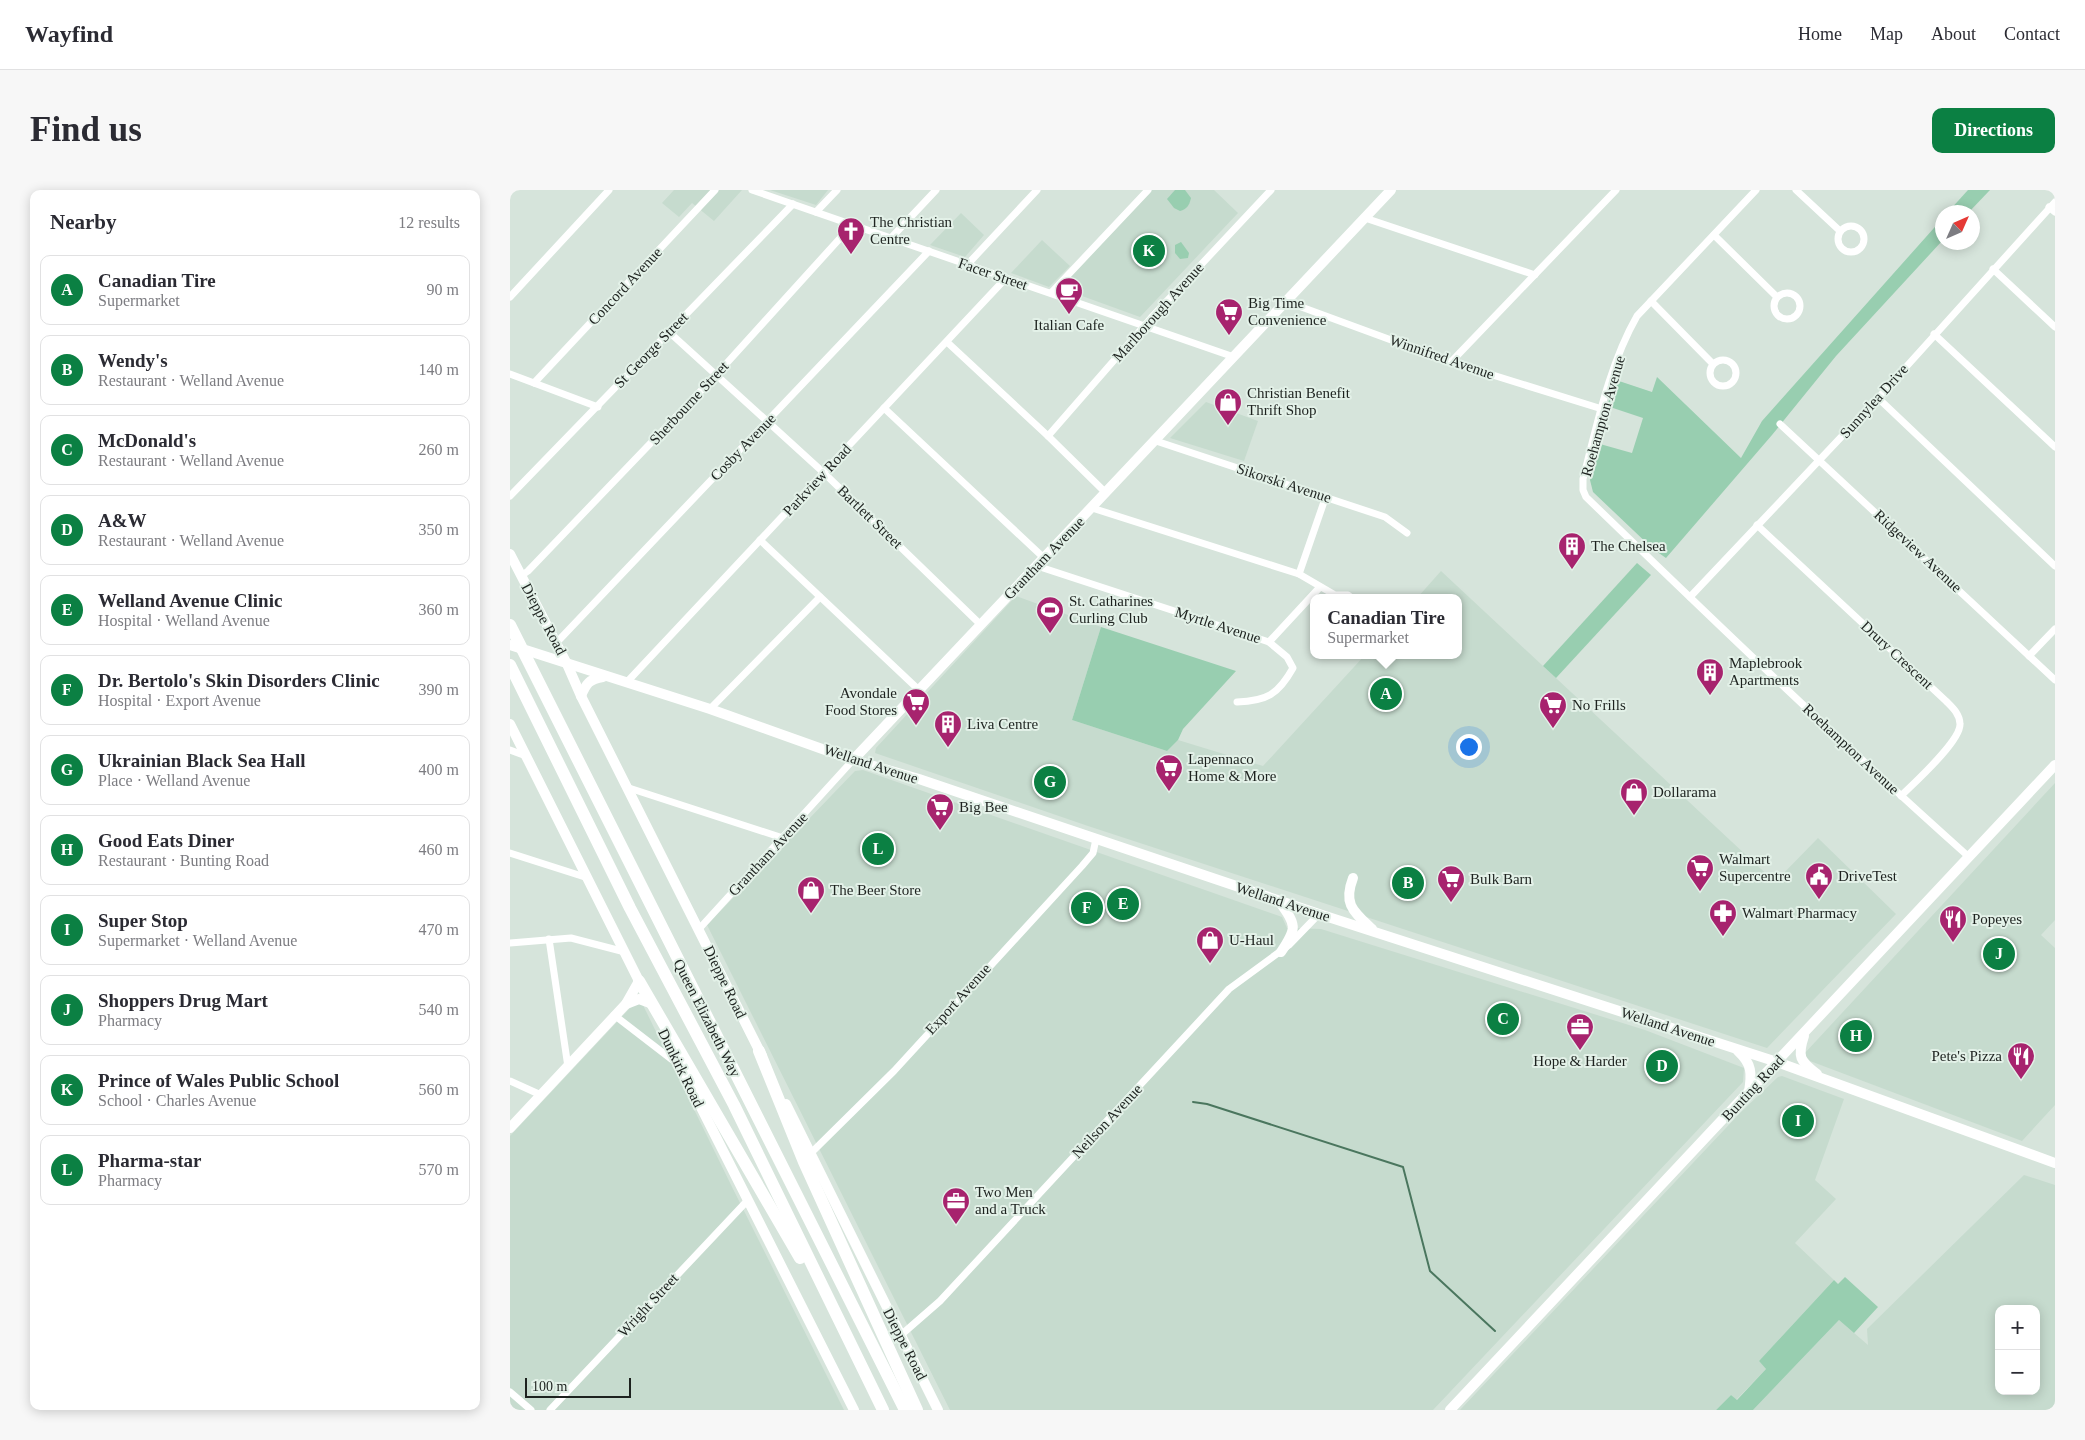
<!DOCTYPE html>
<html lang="en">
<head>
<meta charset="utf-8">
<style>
	:root { --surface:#fff; --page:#f7f7f7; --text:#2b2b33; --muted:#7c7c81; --line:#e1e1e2; --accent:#0b8043 }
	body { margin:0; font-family:Georgia,serif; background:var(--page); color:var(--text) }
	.controls { position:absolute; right:15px; bottom:15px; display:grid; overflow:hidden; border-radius:10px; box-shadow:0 2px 12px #0003 }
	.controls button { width:45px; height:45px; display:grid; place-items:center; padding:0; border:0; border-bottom:1px solid var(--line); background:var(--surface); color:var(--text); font:25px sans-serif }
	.compass { position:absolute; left:1425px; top:15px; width:45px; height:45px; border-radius:50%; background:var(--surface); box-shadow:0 2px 12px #0003; rotate:45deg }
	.scale { position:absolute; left:15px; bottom:12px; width:106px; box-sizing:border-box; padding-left:5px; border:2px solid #1d221f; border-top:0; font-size:14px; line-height:18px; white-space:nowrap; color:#1d221f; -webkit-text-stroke:4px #e3f1e8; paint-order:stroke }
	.you { position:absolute; left:958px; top:556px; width:18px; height:18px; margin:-12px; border:4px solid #fff; border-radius:50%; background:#1a73e8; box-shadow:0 0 0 8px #1a73e833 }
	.badge { display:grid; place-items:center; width:32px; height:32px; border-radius:50%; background:var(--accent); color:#fff; font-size:16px; font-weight:700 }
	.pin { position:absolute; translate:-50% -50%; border:2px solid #fff; box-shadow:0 1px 5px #0006 }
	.popup { position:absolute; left:800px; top:404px; width:152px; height:65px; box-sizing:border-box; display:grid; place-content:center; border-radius:10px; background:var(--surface); filter:drop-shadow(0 1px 4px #0005); font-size:16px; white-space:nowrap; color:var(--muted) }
	.popup b { font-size:19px; color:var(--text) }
	.popup::after { content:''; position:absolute; left:50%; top:100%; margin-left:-10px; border:10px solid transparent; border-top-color:var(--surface) }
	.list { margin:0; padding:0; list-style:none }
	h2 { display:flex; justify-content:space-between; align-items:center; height:65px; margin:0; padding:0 20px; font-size:21px }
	h2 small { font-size:16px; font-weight:400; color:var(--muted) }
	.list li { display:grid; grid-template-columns:32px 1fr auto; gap:15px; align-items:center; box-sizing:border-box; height:70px; margin:0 10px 10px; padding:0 10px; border:1px solid var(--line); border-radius:10px }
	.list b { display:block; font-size:19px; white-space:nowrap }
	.list p { margin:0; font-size:16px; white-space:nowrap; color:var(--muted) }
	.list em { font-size:16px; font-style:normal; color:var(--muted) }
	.map { position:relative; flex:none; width:1545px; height:1220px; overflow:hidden; border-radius:10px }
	header { display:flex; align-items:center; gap:30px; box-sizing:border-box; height:70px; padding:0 25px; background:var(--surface); border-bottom:1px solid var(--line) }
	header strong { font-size:24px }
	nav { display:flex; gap:28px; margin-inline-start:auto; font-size:18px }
	.intro { display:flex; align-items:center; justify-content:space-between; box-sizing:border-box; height:120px; padding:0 30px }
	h1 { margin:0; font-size:35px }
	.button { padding:12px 22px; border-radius:10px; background:var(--accent); color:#fff; font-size:18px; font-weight:700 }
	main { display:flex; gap:30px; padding:0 30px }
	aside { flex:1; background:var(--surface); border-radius:10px; box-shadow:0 2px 12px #0003 }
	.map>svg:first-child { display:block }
	.built { fill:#c6dbce; fill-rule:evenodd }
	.green { fill:#98ceb0 }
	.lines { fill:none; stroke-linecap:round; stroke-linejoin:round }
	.stream { stroke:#4a765e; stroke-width:2 }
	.street { stroke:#fff; stroke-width:7 }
	.secondary { stroke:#fff; stroke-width:10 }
	.highway { stroke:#fff; stroke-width:12 }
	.labels { text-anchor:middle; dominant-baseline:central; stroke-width:4; stroke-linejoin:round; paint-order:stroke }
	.poi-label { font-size:15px; fill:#1d221f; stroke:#e3f1e8; text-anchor:start }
	.street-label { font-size:15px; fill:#1d221f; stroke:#e3f1e8 }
</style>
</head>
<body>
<header>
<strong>Wayfind</strong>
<nav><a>Home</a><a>Map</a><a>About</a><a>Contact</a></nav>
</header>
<div class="intro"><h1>Find us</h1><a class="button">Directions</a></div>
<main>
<aside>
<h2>Nearby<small>12 results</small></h2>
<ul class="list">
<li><span class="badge">A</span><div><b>Canadian Tire</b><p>Supermarket</p></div><em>90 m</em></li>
<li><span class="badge">B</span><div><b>Wendy's</b><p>Restaurant · Welland Avenue</p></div><em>140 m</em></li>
<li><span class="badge">C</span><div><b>McDonald's</b><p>Restaurant · Welland Avenue</p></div><em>260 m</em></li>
<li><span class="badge">D</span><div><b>A&amp;W</b><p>Restaurant · Welland Avenue</p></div><em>350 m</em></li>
<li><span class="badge">E</span><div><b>Welland Avenue Clinic</b><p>Hospital · Welland Avenue</p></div><em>360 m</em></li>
<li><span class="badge">F</span><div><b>Dr. Bertolo's Skin Disorders Clinic</b><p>Hospital · Export Avenue</p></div><em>390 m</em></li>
<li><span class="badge">G</span><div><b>Ukrainian Black Sea Hall</b><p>Place · Welland Avenue</p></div><em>400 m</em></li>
<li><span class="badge">H</span><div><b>Good Eats Diner</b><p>Restaurant · Bunting Road</p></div><em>460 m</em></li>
<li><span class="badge">I</span><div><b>Super Stop</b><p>Supermarket · Welland Avenue</p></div><em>470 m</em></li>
<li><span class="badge">J</span><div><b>Shoppers Drug Mart</b><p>Pharmacy</p></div><em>540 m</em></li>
<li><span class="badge">K</span><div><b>Prince of Wales Public School</b><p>School · Charles Avenue</p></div><em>560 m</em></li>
<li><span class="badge">L</span><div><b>Pharma-star</b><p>Pharmacy</p></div><em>570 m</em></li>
</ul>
</aside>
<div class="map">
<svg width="1545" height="1220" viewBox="0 0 1545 1220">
	<rect width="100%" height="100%" fill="#d6e4db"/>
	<g class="built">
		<path d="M164 0H232L204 31 182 13 169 27 152 13Z"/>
		<path d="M260 0H318L306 15Z"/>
		<path d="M641 0H704L728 23 630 127 550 98Z"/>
		<path d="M451 23 474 45 455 67 420 55Z"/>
		<path d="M532 50 560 76 539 97 501 83Z"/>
		<path d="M696 212 748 231 734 271 660 248Z"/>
		<path d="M931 381 1265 692 1308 648 1386 724 1257 858 578 636 365 563 366 558 506 406 591 437 562 530 657 561 668 550 753 576 855 465H948V408H907Z"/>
		<path d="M353 580 772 727 777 738 811 739 1135 840 1234 878 1233 892 923 1220H440L197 735 345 581Z"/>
		<path d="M1545 593V730L1531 745 1545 758V915L1512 951 1300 871 1294 864Z"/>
		<path d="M131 811 223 999 334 1220H0V946L120 818Z"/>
		<path d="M1272 886 1334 909 1305 990 1326 1009 1285 1053 1324 1090 1249 1171 1256 1179 1226 1210 1221 1205 1206 1220H950L1231 922 1268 887Z"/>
		<path d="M1514 985 1545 995V1220H1243L1329 1130 1358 1155 1357 1139ZM1489 1119H1526V1201H1489Z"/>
	</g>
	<g class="green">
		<path d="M665 0H675L681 8C679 16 677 19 670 21L664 18 657 9Z"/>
		<path d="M1458 0H1480L1459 22H1438Z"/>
		<path d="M1432 29V51L1326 166 1262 245 1156 368 1143 359 1083 302 1080 290 1090 254 1122 263 1133 228 1097 216 1106 190 1142 202 1147 187 1231 268 1252 231Z"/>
		<path d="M671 52 679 63 678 68 670 69 665 63V55Z"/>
		<path d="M1127 373 1141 385 1046 488 1033 476Z"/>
		<path d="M591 437 726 481 673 539 668 550 657 561 562 530Z"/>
		<path d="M1335 1087 1368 1117 1344 1143 1329 1130 1243 1220H1206L1221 1205 1227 1210 1256 1179 1249 1171 1324 1090 1328 1094Z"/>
	</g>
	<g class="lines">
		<path class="stream" d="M683 912 697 914 893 977 920 1081 985 1141"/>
		<g class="street">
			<path d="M242 0 724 167"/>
			<path d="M1246 0 1127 126C1099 175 1087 235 1073 289V300L1076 307C1202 429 1328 550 1459 667"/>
			<path d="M1286 0 1330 41"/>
			<path d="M1539 17 1545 22"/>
			<path d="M306 22 327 0"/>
			<path d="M855 28 1025 85"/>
			<circle cx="1341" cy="49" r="13"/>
			<path d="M1204 45 1267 107"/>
			<path d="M381 48 426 0"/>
			<path d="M457 75 527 0"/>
			<path d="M1483 79 1545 137"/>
			<circle cx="1277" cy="116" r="13"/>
			<path d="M541 103 638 0"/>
			<path d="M0 107 99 0"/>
			<path d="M775 111 941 172 1092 219"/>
			<path d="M1141 111 1203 174"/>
			<path d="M159 142 314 283 471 435"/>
			<path d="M1424 144 1545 257"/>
			<path d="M437 152 538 246 596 303"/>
			<circle cx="1213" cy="183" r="13"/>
			<path d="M941 172 1106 0"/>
			<path d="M0 184 88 217"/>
			<path d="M24 193 205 0"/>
			<path d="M1368 208 1545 376"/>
			<path d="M374 218 534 368"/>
			<path d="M1270 234 1545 490"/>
			<path d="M538 246 641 128 761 0"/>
			<path d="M646 251 875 327 897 343"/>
			<path d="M0 306 283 14"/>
			<path d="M582 318 789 384 825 405H838L842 408"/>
			<path d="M1247 335 1436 511C1442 517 1450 524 1450 534 1451 551 1404 593 1391 606"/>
			<path d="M250 350 410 501"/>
			<path d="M527 376 759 452 777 467 783 478C768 505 756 511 727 512"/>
			<path d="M789 384 816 306"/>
			<path d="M11 386 18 381 206 185 342 35"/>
			<path d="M1180 407 1368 208 1545 12"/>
			<path d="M45 451 50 449 419 61"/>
			<path d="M759 452 810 397"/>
			<path d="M1519 466 1545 439"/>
			<path d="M117 492 496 88"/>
			<path d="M200 519 310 407"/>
			<path d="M0 560 16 566"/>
			<path d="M119 598 273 648"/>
			<path d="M0 663 78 688"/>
			<path d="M189 739 343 570"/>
			<path d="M39 749 58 877"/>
			<path d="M0 753 61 748 115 762"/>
			<path d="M104 825 165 872"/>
			<path d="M0 891 31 905"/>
			<path d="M301 963 384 881 572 676 583 663 586 649"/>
			<path d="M391 1145 430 1111 719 799 779 755 809 724"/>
			<path d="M0 1202 21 1220"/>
			<path d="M40 1220 237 1011"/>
		</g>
		<g class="secondary">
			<path d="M0 364 57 474 71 506 252 866"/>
			<path d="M0 455 200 519 343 570 409 589 809 724 1267 872 1545 973"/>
			<path d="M71 506C76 494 79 489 93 487"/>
			<path d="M0 534 132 797"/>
			<path d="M343 570 881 0"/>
			<path d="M843 688C833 714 843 721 862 739"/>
			<path d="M769 711C786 735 788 737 771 762"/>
			<path d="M116 814 129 809 140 813"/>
			<path d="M1294 846C1287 867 1290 871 1307 884"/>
			<path d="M156 848 344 1220"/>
			<path d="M1228 861C1242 874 1242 883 1239 902"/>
			<path d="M276 914 428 1220"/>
			<path d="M0 938 116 814 129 791"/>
			<path d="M940 1220 1545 575"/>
		</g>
		<g class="highway">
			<path d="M0 435 395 1220"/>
			<path d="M0 475 120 718 224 915 373 1220"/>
			<path d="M129 791 290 1068"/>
			<path d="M249 861 294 972 407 1220"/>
		</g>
	</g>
	<defs>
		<g id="church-pin" transform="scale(1.4375)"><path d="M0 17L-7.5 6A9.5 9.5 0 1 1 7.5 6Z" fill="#a7236e" stroke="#e3f1e8"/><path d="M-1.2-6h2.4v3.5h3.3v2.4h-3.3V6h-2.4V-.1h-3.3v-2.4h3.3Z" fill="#fff"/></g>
		<g id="cafe-pin" transform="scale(1.4375)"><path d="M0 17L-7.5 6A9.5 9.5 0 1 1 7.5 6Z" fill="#a7236e" stroke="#e3f1e8"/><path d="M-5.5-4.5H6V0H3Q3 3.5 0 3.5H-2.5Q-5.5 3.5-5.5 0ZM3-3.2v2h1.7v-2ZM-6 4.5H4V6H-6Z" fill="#fff"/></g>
		<g id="supermarket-pin" transform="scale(1.4375)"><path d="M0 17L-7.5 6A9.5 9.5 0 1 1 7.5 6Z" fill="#a7236e" stroke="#e3f1e8"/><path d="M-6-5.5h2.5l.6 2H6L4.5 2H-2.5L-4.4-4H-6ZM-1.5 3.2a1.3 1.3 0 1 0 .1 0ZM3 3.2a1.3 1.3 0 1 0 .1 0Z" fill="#fff"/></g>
		<g id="shop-pin" transform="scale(1.4375)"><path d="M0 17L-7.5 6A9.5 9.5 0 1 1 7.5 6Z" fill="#a7236e" stroke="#e3f1e8"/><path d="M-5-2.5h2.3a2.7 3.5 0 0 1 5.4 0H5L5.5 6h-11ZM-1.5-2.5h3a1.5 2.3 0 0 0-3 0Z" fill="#fff"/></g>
		<g id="building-pin" transform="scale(1.4375)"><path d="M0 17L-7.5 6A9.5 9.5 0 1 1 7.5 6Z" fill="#a7236e" stroke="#e3f1e8"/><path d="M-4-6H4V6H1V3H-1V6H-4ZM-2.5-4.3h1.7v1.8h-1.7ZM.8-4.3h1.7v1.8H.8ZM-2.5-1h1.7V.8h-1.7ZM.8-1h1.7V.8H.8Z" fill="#fff"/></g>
		<g id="stadium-pin" transform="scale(1.4375)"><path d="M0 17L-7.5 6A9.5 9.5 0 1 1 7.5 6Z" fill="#a7236e" stroke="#e3f1e8"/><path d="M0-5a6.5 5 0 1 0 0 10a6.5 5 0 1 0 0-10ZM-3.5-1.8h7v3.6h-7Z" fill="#fff"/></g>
		<g id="civic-pin" transform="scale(1.4375)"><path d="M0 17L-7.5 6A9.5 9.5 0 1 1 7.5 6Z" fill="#a7236e" stroke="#e3f1e8"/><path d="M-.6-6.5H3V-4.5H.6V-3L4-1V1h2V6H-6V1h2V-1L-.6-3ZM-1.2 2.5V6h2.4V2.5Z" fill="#fff"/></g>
		<g id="pharmacy-pin" transform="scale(1.4375)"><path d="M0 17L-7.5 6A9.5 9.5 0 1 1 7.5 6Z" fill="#a7236e" stroke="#e3f1e8"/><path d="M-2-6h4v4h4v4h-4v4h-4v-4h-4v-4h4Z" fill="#fff"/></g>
		<g id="restaurant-pin" transform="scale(1.4375)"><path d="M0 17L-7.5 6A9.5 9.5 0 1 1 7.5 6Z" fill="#a7236e" stroke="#e3f1e8"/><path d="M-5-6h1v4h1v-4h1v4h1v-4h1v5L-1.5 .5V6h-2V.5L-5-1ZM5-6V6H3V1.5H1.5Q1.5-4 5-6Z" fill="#fff"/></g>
		<g id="office-pin" transform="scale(1.4375)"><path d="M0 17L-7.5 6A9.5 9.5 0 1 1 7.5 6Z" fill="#a7236e" stroke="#e3f1e8"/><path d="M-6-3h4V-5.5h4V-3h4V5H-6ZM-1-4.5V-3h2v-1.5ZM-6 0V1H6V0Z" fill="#fff"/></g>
	</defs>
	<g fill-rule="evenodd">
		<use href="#church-pin" x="341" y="41"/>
		<use href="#cafe-pin" x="559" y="101"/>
		<use href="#supermarket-pin" x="719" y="122"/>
		<use href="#shop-pin" x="718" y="212"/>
		<use href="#building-pin" x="1062" y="356"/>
		<use href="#stadium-pin" x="540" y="420"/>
		<use href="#building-pin" x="1200" y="482"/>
		<use href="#supermarket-pin" x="406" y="512"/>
		<use href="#supermarket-pin" x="1043" y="515"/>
		<use href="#building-pin" x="438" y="534"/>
		<use href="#supermarket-pin" x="659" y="578"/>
		<use href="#shop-pin" x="1124" y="602"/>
		<use href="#supermarket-pin" x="430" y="617"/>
		<use href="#supermarket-pin" x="1190" y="678"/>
		<use href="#civic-pin" x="1309" y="686"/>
		<use href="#supermarket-pin" x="941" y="689"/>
		<use href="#shop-pin" x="301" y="700"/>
		<use href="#pharmacy-pin" x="1213" y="723"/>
		<use href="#restaurant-pin" x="1443" y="729"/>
		<use href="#shop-pin" x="700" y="750"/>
		<use href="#office-pin" x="1070" y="837"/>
		<use href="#restaurant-pin" x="1511" y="866"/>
		<use href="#office-pin" x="446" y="1011"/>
	</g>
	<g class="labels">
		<g class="poi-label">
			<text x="360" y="32">The Christian<tspan x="360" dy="17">Centre</tspan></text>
			<text x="738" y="113">Big Time<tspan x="738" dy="17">Convenience</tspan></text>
			<text x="559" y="135" text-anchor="middle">Italian Cafe</text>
			<text x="737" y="203">Christian Benefit<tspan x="737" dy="17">Thrift Shop</tspan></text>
			<text x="1081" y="356">The Chelsea</text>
			<text x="559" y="411">St. Catharines<tspan x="559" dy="17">Curling Club</tspan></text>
			<text x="1219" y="473">Maplebrook<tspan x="1219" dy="17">Apartments</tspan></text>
			<text x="387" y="503" text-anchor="end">Avondale<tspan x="387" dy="17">Food Stores</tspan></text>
			<text x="1062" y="515">No Frills</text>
			<text x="457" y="534">Liva Centre</text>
			<text x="678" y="569">Lapennaco<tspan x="678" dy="17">Home &amp; More</tspan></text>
			<text x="1143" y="602">Dollarama</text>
			<text x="449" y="617">Big Bee</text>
			<text x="1209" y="669">Walmart<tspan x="1209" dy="17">Supercentre</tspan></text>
			<text x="1328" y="686">DriveTest</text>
			<text x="960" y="689">Bulk Barn</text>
			<text x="320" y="700">The Beer Store</text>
			<text x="1232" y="723">Walmart Pharmacy</text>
			<text x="1462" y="729">Popeyes</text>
			<text x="719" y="750">U-Haul</text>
			<text x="1492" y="866" text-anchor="end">Pete's Pizza</text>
			<text x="1070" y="871" text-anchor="middle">Hope &amp; Harder</text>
			<text x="465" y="1002">Two Men<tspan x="465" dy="17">and a Truck</tspan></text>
		</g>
		<g class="street-label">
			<text transform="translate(483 84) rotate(19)">Facer Street</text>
			<text transform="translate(115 96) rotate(-47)">Concord Avenue</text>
			<text transform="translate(648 122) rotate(-48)">Marlborough Avenue</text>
			<text transform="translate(141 160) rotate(-46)">St George Street</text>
			<text transform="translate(932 167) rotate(19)">Winnifred Avenue</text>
			<text transform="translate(1364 211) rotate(-48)">Sunnylea Drive</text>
			<text transform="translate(179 213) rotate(-47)">Sherbourne Street</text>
			<text transform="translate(1093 226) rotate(-74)">Roehampton Avenue</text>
			<text transform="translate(233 257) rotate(-46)">Cosby Avenue</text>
			<text transform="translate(307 290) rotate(-47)">Parkview Road</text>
			<text transform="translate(774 293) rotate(18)">Sikorski Avenue</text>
			<text transform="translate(360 327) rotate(44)">Bartlett Street</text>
			<text transform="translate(1408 361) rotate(43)">Ridgeview Avenue</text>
			<text transform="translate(534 368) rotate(-46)">Grantham Avenue</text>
			<text transform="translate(34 429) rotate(62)">Dieppe Road</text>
			<text transform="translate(708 435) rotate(18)">Myrtle Avenue</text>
			<text transform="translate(1387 465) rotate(43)">Drury Crescent</text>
			<text transform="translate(1341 559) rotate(43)">Roehampton Avenue</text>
			<text transform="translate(361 574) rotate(18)">Welland Avenue</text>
			<text transform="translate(258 664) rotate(-47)">Grantham Avenue</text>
			<text transform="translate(773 712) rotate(18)">Welland Avenue</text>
			<text transform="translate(215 792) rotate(64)">Dieppe Road</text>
			<text transform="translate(448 809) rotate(-48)">Export Avenue</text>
			<text transform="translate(197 828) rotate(63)">Queen Elizabeth Way</text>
			<text transform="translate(1158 837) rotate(18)">Welland Avenue</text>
			<text transform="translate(171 878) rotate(64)">Dunkirk Road</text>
			<text transform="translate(1243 898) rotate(-47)">Bunting Road</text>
			<text transform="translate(597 931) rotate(-47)">Neilson Avenue</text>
			<text transform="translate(138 1115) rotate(-47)">Wright Street</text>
			<text transform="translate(395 1154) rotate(63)">Dieppe Road</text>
		</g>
	</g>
</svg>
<div class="controls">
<button>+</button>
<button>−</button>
</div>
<svg class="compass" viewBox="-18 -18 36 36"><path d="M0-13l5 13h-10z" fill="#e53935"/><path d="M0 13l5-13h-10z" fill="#7c7c81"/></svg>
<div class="scale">100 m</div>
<div class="you"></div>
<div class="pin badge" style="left:876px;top:504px">A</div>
<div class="popup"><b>Canadian Tire</b>Supermarket</div>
<div class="pin badge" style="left:898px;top:693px">B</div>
<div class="pin badge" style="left:993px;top:829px">C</div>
<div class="pin badge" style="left:1152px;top:876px">D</div>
<div class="pin badge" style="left:613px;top:714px">E</div>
<div class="pin badge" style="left:577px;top:718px">F</div>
<div class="pin badge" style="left:540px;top:592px">G</div>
<div class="pin badge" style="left:1346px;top:846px">H</div>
<div class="pin badge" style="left:1288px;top:931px">I</div>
<div class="pin badge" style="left:1489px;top:764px">J</div>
<div class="pin badge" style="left:639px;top:61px">K</div>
<div class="pin badge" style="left:368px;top:659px">L</div>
</div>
</main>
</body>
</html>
